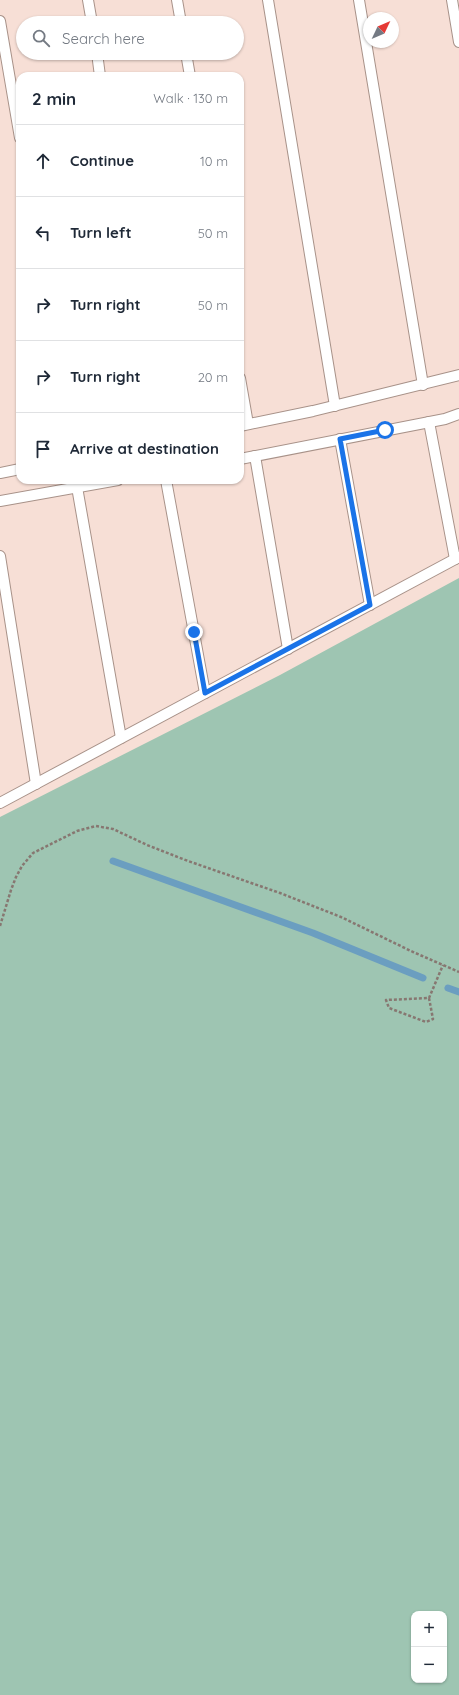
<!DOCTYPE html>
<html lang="en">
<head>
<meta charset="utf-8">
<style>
	:root { --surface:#fff; --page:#f2f2f3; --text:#1f2937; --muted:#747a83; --line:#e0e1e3 }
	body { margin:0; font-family:Quicksand,sans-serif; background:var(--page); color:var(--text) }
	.controls { position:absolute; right:12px; bottom:12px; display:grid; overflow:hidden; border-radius:8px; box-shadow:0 1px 3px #0004 }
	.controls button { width:36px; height:36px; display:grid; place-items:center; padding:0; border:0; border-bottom:1px solid var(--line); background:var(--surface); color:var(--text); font:20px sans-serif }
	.compass { position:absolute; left:363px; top:12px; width:36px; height:36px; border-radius:50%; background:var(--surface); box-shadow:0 1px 3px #0004; rotate:46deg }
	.stop { position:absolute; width:12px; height:12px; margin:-9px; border:3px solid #1a73e8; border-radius:50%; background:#fff }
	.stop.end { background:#1a73e8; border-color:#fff; box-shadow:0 1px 4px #0008 }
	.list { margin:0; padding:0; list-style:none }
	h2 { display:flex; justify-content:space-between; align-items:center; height:52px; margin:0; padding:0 16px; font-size:17px }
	h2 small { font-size:13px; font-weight:400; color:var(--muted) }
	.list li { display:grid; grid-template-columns:26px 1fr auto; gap:12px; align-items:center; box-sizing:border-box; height:72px; padding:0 16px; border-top:1px solid var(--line) }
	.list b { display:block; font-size:15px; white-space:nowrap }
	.list em { font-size:13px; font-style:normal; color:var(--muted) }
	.icon { flex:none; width:22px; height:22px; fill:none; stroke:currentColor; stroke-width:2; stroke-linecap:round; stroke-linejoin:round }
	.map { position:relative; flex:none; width:459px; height:1695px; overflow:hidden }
	.search { position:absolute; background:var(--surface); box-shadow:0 1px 3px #0004; left:16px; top:16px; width:228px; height:44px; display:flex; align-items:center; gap:10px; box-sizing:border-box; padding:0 14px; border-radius:22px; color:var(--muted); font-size:15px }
	.panel { position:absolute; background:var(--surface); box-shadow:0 1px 3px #0004; left:16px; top:72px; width:228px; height:412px; border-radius:12px }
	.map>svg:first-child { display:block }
	.green { fill:#9ec5b2; fill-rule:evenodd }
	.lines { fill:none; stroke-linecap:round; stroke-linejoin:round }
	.stream { stroke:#6b9ec0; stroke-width:7 }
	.service-casing { stroke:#a89289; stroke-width:12 }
	.path { stroke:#877771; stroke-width:2.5; stroke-dasharray:3 2; stroke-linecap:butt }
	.service { stroke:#fff; stroke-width:10 }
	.route { stroke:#1a73e8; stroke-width:5 }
</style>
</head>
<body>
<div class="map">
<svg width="459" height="1695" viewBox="0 0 459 1695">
	<rect width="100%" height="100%" fill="#f7dfd6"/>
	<path class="green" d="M459 578V1695H0V817L280 675ZM414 1614H444V1680H414Z"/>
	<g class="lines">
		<g class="stream">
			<path d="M113 861 313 933 423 978"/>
			<path d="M448 988 459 992"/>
		</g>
		<g class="service-casing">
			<g id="service">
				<path d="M88 0 92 23"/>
				<path d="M177 0 181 23"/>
				<path d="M268 0 335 406"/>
				<path d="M359 0 423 385"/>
				<path d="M452 0 459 42"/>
				<path d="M0 21 20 138"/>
				<path d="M97 53 100 76"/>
				<path d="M186 53 190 76"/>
				<path d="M240 378 248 424"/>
				<path d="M429 422 455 559"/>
				<path d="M240 426 313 411 459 375"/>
				<path d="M340 439 370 605"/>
				<path d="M255 456 288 649"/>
				<path d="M240 459 445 419 459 414"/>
				<path d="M0 473 20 469"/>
				<path d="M166 480 205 693"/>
				<path d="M77 487 121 738"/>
				<path d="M0 501 118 480"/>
				<path d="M0 556 36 784"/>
				<path d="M0 803 459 557"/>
			</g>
		</g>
		<g class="path">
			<path d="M0 926 11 890 16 877 22 866 33 853 77 831 96 826 113 829 147 845 188 861 280 893 341 917 413 952 459 972"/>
			<path d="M429 998 433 1019 426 1022 389 1008 386 1000 429 998 443 965"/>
		</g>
		<use href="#service" class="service"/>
	</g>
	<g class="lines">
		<path class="route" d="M194 632 205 693 370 605 340 439 385 430"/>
	</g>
</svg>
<div class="controls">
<button>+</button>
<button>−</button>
</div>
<svg class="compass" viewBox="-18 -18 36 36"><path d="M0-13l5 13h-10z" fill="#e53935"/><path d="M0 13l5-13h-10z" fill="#747a83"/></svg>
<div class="stop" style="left:385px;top:430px"></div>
<div class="stop end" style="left:194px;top:632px"></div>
<div class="search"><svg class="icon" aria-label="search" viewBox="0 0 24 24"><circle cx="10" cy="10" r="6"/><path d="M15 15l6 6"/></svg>Search here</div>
<section class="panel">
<h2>2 min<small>Walk · 130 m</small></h2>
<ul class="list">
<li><svg class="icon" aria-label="ahead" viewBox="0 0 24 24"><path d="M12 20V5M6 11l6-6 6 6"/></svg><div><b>Continue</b></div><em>10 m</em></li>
<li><svg class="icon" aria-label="left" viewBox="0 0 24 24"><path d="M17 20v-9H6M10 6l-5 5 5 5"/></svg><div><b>Turn left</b></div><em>50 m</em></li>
<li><svg class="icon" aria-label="right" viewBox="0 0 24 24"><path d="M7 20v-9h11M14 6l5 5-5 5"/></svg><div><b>Turn right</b></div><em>50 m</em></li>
<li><svg class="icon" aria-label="right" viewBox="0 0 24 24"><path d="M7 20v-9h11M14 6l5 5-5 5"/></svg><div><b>Turn right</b></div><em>20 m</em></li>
<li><svg class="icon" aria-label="arrive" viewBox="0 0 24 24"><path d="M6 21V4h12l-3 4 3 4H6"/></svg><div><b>Arrive at destination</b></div></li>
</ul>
</section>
</div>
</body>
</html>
